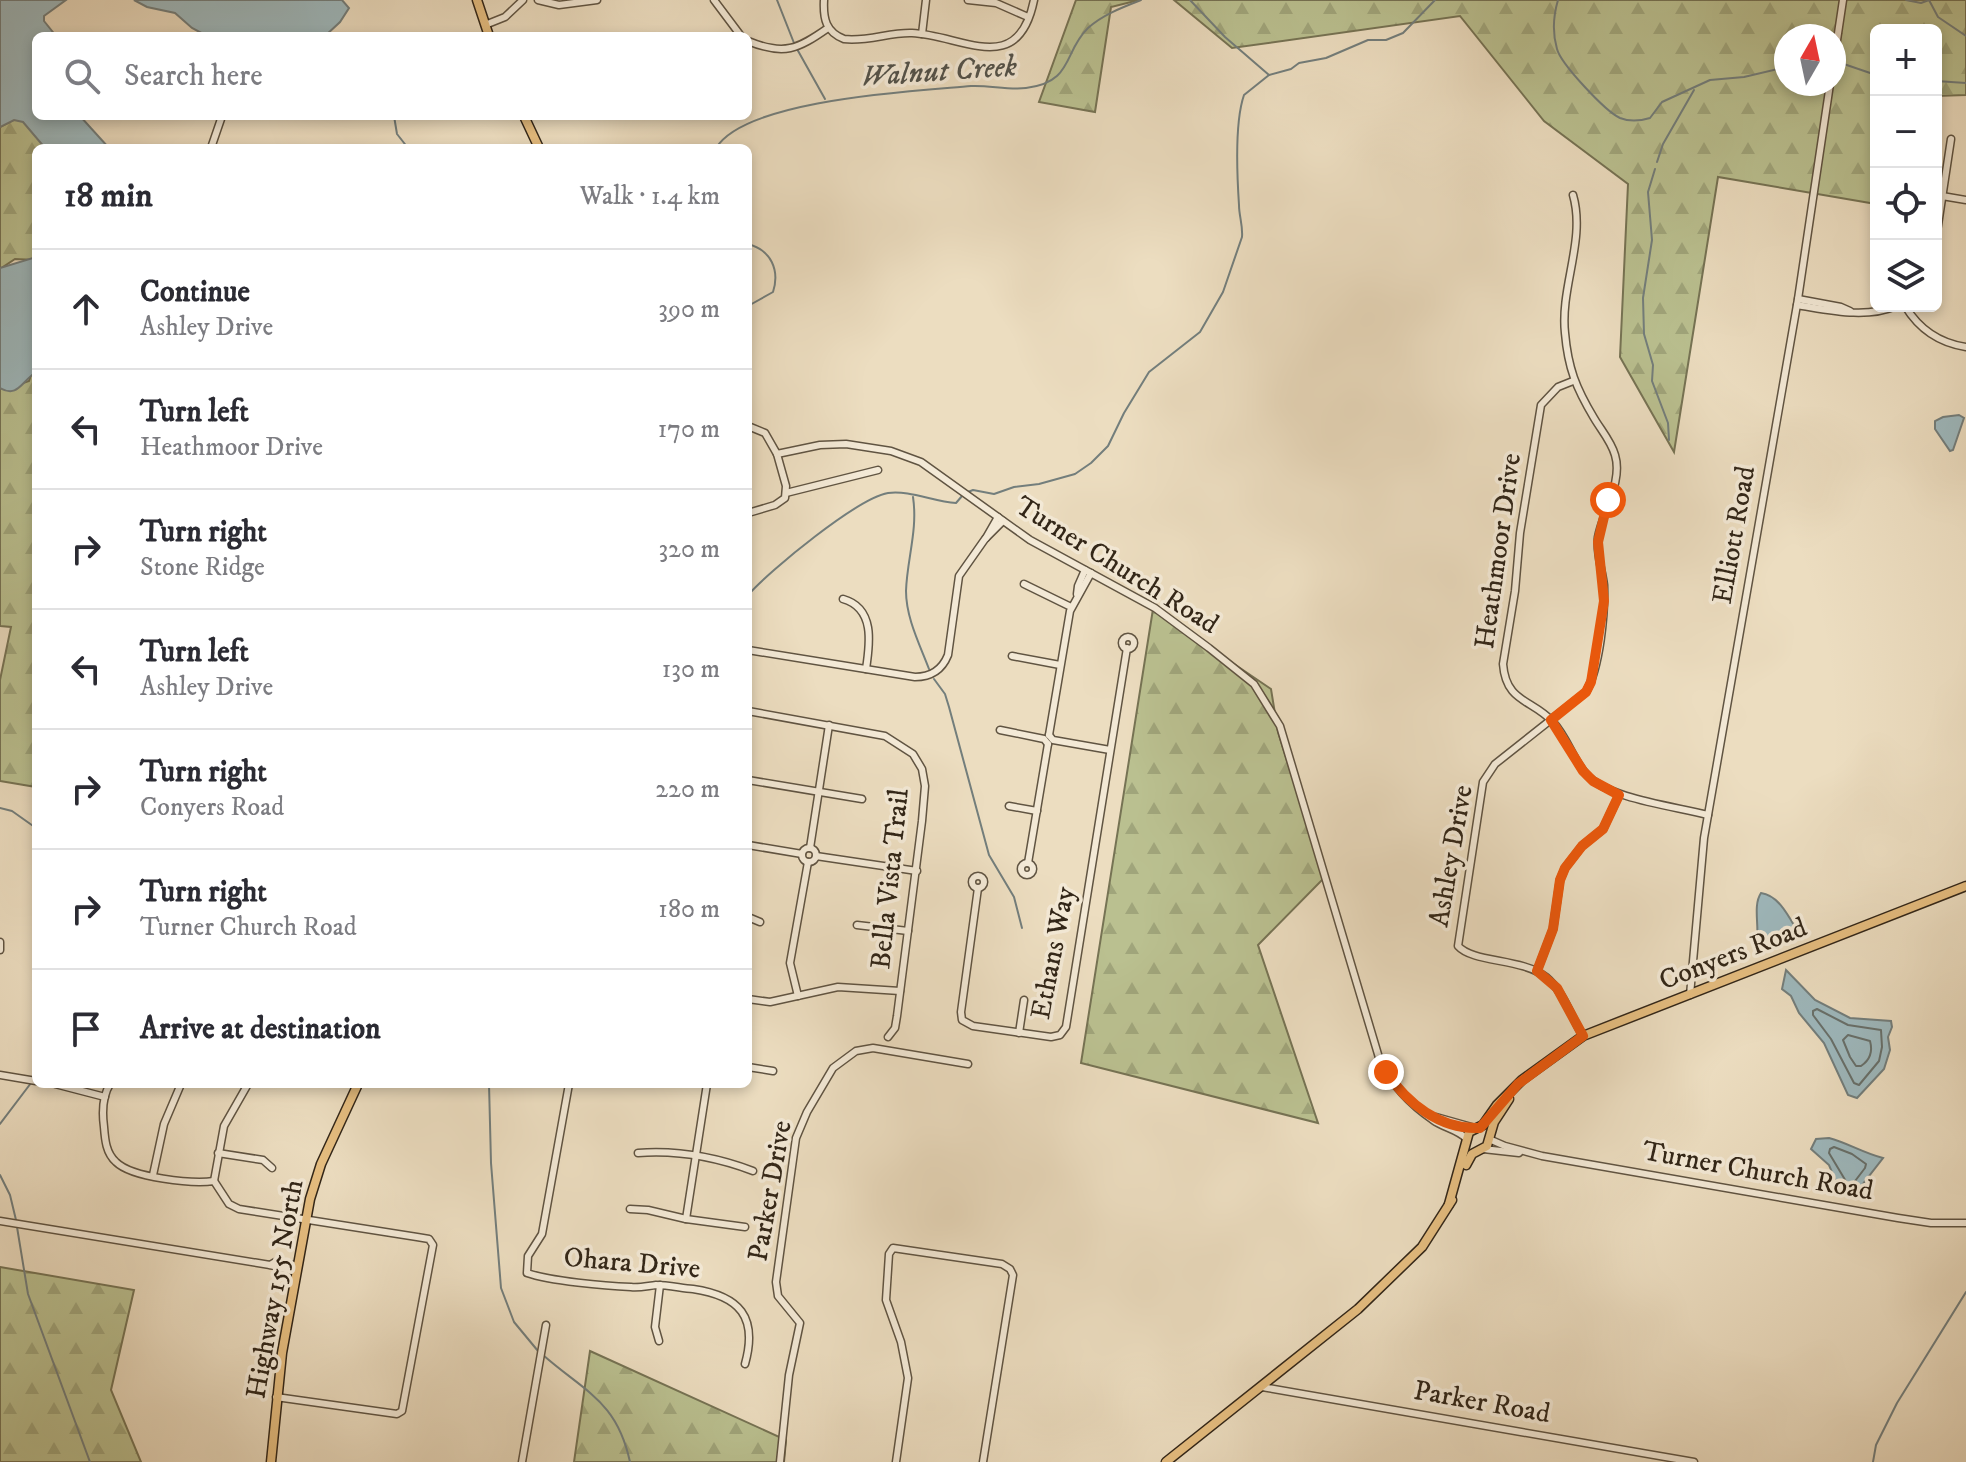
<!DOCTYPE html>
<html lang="en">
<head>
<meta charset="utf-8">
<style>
	:root { --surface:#fff; --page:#f2f2f3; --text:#2b2b33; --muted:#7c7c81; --line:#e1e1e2 }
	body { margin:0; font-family:"IM FELL DW Pica",serif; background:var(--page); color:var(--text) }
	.controls { position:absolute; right:24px; top:24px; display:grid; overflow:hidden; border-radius:12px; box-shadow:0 4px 12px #0003 }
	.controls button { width:72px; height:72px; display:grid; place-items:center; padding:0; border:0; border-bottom:2px solid var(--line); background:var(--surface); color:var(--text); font:40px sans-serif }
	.compass { position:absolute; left:1774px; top:24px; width:72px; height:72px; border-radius:50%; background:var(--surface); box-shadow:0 4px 12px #0003; rotate:9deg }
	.stop { position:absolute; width:24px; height:24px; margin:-18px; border:6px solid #ea580c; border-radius:50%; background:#fff }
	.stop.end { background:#ea580c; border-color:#fff; box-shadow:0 2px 8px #0008 }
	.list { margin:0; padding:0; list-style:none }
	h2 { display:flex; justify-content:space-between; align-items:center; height:104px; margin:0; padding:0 32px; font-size:34px }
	h2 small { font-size:26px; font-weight:400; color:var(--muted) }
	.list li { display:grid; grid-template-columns:52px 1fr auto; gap:24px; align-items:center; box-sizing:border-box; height:120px; padding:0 32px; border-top:2px solid var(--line) }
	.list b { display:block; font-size:30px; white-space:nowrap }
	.list p { margin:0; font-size:26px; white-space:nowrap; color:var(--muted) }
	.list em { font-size:26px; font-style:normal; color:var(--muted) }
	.icon { flex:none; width:44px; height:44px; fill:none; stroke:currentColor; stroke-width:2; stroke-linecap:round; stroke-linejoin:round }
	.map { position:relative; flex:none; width:1966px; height:1462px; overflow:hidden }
	.search { position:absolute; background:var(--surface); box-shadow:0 4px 12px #0003; left:32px; top:32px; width:720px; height:88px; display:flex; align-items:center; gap:20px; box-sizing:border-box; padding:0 28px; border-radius:12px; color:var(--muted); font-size:30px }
	.panel { position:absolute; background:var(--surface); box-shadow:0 4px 12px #0003; left:32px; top:144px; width:720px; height:944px; border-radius:12px }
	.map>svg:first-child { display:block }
	.forest { fill:url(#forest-firs); stroke:#767354; stroke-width:2; fill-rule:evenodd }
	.water { fill:#9eb9be; stroke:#737e7c; stroke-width:2 }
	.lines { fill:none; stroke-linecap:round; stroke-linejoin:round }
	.shore { stroke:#68706b; stroke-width:2 }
	.stream { stroke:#737e7c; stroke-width:2 }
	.minor-casing { stroke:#605442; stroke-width:9 }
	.major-casing { stroke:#322618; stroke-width:11 }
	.minor { stroke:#f3e9d6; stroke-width:6 }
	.major { stroke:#e6be80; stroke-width:8 }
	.route { stroke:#ea580c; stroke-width:10 }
	.labels { text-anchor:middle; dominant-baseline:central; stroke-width:7; stroke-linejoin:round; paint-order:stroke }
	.street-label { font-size:28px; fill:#322618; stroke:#f3e9d6 }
	.water-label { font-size:30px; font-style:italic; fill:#52524a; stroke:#f3e9d6 }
</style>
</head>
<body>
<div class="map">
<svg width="1966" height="1462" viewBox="0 0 1966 1462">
	<defs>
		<pattern id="forest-firs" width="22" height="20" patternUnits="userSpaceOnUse" patternTransform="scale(2)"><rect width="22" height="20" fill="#bac090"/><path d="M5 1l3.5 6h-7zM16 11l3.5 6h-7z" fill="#a0a57b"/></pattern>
	</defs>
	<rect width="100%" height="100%" fill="#ecddc0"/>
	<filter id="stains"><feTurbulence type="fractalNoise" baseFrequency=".0025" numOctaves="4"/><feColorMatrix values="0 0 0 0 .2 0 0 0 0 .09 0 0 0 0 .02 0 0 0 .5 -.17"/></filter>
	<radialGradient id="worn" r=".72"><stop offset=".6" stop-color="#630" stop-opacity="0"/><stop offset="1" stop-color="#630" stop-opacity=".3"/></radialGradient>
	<g class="forest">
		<path d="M1076 0H1139L1111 7 1095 112 1039 102Z"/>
		<path d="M1174 0H1966V95L1936 96V30H1876V204L1718 177 1674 452 1620 357 1628 184 1544 121 1460 16 1232 48ZM1786 36H1834V84H1786Z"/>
		<path d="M23 115 50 148H36V260L15 259 0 269V127Z"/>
		<path d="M36 359V787L0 781V680L11 627 0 626V387L9 388 29 381Z"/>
		<path d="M1153 609 1271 689 1278 732 1324 878 1258 945 1318 1123 1081 1063Z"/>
		<path d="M0 1267 134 1290 111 1390 141 1462H0Z"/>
		<path d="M590 1351 786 1440 784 1462H574Z"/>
	</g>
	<g class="water">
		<path d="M0 0H66L44 16V21L56 36H36V116H80L109 148H45L23 122 14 120 0 127Z"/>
		<path d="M134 0H342L349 8 340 22 325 36H207L192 28 175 13 147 7Z"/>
		<path d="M36 257V372C21 382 18 398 0 388V268Z"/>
		<path d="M1959 415 1964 418 1953 450 1950 451 1935 429V421L1943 417Z"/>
		<path d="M1761 893C1777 895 1787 913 1795 927L1767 939H1757C1759 924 1753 905 1761 893Z"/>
		<path d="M1786 970 1815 1000 1850 1018 1891 1021 1892 1027 1888 1037 1890 1050 1884 1069 1857 1098 1848 1095 1824 1043 1799 1013 1791 996 1782 989Z"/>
		<path d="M1829 1138C1848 1143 1863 1153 1883 1158L1859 1189 1856 1198 1840 1191 1829 1165 1811 1149 1816 1139Z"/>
	</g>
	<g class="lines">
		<g class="shore">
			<path d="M1817 1009 1848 1025 1881 1030 1882 1047 1879 1061 1859 1085 1854 1083 1831 1039 1813 1015V1011Z"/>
			<path d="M1848 1035 1870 1041C1873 1052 1870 1060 1861 1066H1856L1850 1057 1843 1040Z"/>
			<path d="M1834 1147 1852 1154 1866 1164 1865 1168 1852 1185 1847 1183 1829 1153 1830 1149Z"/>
		</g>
		<g class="stream">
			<path d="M777 0 794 43"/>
			<path d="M1190 0 1225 37 1269 75"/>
			<path d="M1558 0C1553 17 1552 32 1557 49 1561 64 1605 111 1620 118 1630 122 1640 121 1650 118L1662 102 1710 80 1744 77 1786 67"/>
			<path d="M1906 0 1921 3 1929 0 1938 17 1966 36"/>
			<path d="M797 49 825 99"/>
			<path d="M1835 61 1876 75"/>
			<path d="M1936 81 1966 83"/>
			<path d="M394 116 397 134 408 148"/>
			<path d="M716 148C746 99 916 91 971 86 989 85 1007 90 1026 88 1074 82 1063 52 1088 28 1102 15 1123 7 1141 0"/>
			<path d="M1657 162 1663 144 1694 90"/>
			<path d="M1655 169 1648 192 1652 240 1643 298 1644 334 1653 365 1652 381 1668 423 1669 440"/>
			<path d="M748 244C771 250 780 270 773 292L748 306"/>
			<path d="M968 492 973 490 994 494 1014 487 1039 484 1075 474 1091 463 1108 446 1124 413 1149 372 1200 332 1223 292 1242 237C1243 225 1239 216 1239 205 1237 175 1235 121 1244 95L1269 75 1291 69 1299 63 1326 58 1368 40H1386L1403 33 1435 0"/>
			<path d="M913 497C918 530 907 559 906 591 906 618 920 645 929 669"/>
			<path d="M748 595C770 570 858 498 888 493 910 490 934 502 956 503L962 496"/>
			<path d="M934 679 945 694 949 707 989 855 1014 897 1022 928"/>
			<path d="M0 808 12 811 36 828"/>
			<path d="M35 1078 36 1076"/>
			<path d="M489 1084 491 1163 501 1288 514 1322 538 1351"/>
			<path d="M0 1124 31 1083"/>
			<path d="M0 1175 10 1195 16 1220"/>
			<path d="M17 1227 28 1294 90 1462"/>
			<path d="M543 1355C585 1392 617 1401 630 1462"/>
			<path d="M1873 1462 1876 1445 1897 1403 1966 1292"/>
		</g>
		<g class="minor-casing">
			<g id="minor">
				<path d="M538 0 559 5 597 0"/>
				<path d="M714 0 741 36"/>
				<path d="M824 0C823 19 826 32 844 39 867 42 890 32 912 33 962 35 1018 79 1034 0"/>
				<path d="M968 0 996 3 1028 17"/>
				<path d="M485 25 505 17 523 0"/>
				<path d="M922 34 926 0"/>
				<path d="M748 41C784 56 798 49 828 28"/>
				<path d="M1834 60 1843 0"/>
				<path d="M211 148 222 116"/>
				<path d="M1573 195C1586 240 1560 287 1565 333 1568 368 1576 388 1594 418 1601 430 1611 441 1615 455 1623 481 1603 511 1598 537 1596 554 1602 569 1604 585 1605 614 1600 667 1586 692L1495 764 1483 782 1458 946C1473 963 1522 958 1546 977 1564 992 1571 1017 1583 1036"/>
				<path d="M1942 196 1966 200"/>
				<path d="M1936 238 1951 139"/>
				<path d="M1798 299 1841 307 1850 311"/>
				<path d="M1797 305C1829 310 1865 319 1896 306"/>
				<path d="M1905 306C1919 329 1939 343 1966 347"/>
				<path d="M1573 381 1558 387 1541 405 1520 533 1515 591 1503 664C1506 703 1532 699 1553 722 1567 737 1573 759 1586 774 1608 799 1674 806 1708 815"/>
				<path d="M748 426 765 433 777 454 820 445 846 444 891 451 921 462 1030 540 1155 608 1209 648 1254 684 1280 726 1380 1061C1392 1085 1411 1105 1433 1120 1444 1128 1457 1129 1467 1139"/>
				<path d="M786 493 878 470"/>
				<path d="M748 513 775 505 785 498 786 486 777 454"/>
				<path d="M986 538 998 517"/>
				<path d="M1024 584 1071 607"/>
				<path d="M1077 594 1078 586 1085 570"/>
				<path d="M843 599C875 608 870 643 866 669"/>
				<circle cx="1128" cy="643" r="6"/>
				<path d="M748 650 915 677C931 677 942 670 948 655L959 576 985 539 1003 521"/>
				<path d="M1012 656 1060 665"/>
				<path d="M748 711 885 736 913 754 922 769 925 786 922 821 897 1016 895 1028 888 1037"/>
				<path d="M1000 730 1044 739 1048 744"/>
				<path d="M1049 735 1070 611 1091 573"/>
				<path d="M1049 735 1053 740 1110 750"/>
				<path d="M748 780 862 799"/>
				<path d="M1009 806 1037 811"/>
				<path d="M748 845 802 854"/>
				<path d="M810 848 829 725"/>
				<circle cx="809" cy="855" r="7"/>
				<path d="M816 856 917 871"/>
				<path d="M1028 863 1048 744"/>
				<circle cx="1027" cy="869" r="6"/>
				<circle cx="978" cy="882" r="6"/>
				<path d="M978 888 961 1012 962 1020 973 1026 1051 1037 1060 1035 1066 1027 1127 648"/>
				<path d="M748 917 760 922"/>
				<path d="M857 925 908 931"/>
				<path d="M0 942V950"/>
				<path d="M1537 971 1553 929 1560 880 1565 868 1582 846 1603 829 1619 795"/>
				<path d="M1690 995 1704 838 1798 299 1830 84"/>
				<path d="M798 996 790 963 808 862"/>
				<path d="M748 999 770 1002 838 987 900 991"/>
				<path d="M1019 1033 1024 1000"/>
				<path d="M748 1067 773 1071"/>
				<path d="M0 1075 36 1081"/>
				<path d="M55 1084 105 1097"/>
				<path d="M110 1084C102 1097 102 1112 104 1127 105 1140 106 1153 116 1162 132 1178 193 1184 214 1181L229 1204 239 1209 417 1237 429 1239 433 1245 402 1411 397 1414 276 1397"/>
				<path d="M569 1084 542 1234 528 1256 527 1273C550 1281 605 1286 631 1287 639 1288 647 1286 656 1285 668 1285 681 1288 693 1289 740 1296 758 1317 745 1364"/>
				<path d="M1436 1117 1475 1128"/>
				<path d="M1489 1139 1505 1146 1542 1156 1898 1218 1931 1223H1966"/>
				<path d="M1483 1149 1519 1153"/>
				<path d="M218 1153 263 1160 272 1168"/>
				<path d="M638 1153C678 1150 716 1157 753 1171"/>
				<path d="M153 1175 164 1124 181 1084"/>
				<path d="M214 1181 224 1126 248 1084"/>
				<path d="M630 1209 648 1210 686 1219 745 1227"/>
				<path d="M686 1219 707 1084"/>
				<path d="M0 1221 270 1265 297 1272"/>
				<path d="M270 1265 275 1262 298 1266"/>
				<path d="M659 1341 655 1327 660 1285"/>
				<path d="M1262 1387 1694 1462"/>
				<path d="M522 1462 546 1325"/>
				<path d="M780 1462 789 1375 800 1323 778 1296 776 1282 796 1138 807 1112 833 1068 856 1051 873 1048 968 1064"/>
				<path d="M896 1462 908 1378 901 1342 886 1300 889 1254 893 1248 1002 1264 1010 1269 1013 1275 983 1462"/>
			</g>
		</g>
		<g class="major-casing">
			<g id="major">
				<path d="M477 0 489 36"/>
				<path d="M524 116 539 148"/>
				<path d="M1466 1165 1472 1154 1487 1146 1494 1122 1509 1099"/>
				<path d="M1449 1204 1469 1132 1483 1125 1497 1105 1522 1080 1583 1036 1966 886"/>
				<path d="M271 1462 282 1353 310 1199 321 1164 358 1084"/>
				<path d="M1166 1462 1358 1309 1422 1247 1452 1200"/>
			</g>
		</g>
		<use href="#minor" class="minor"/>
		<use href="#major" class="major"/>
	</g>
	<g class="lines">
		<path class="route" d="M1386 1072C1407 1103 1440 1130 1480 1128L1518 1084 1583 1036 1557 988 1537 971 1553 929 1560 880 1565 868 1582 846 1603 829 1619 795 1593 781 1583 771 1551 720 1586 692 1591 682 1604 601 1598 542 1608 500"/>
	</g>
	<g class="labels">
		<g class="street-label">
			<text transform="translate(1734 535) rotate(-80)">Elliott Road</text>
			<text transform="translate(1498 551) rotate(-82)">Heathmoor Drive</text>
			<text transform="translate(1117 565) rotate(32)">Turner Church Road</text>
			<text transform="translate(1451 856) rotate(-80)">Ashley Drive</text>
			<text transform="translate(890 879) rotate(-84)">Bella Vista Trail</text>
			<text transform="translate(1053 953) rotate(-79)">Ethans Way</text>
			<text transform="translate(1733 954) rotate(-21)">Conyers Road</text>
			<text transform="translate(1758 1171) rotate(10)">Turner Church Road</text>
			<text transform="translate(770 1191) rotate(-80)">Parker Drive</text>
			<text transform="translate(632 1263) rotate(5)">Ohara Drive</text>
			<text transform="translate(275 1289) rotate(-80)">Highway 155 North</text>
			<text transform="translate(1482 1402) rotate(10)">Parker Road</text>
		</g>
		<g class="water-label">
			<text transform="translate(939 72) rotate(-4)">Walnut Creek</text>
		</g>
	</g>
	<rect width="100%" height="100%" filter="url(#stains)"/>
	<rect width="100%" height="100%" fill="url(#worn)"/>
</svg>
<div class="controls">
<button>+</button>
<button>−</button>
<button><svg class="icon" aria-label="locate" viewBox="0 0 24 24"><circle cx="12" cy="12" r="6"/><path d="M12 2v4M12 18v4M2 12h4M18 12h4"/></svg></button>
<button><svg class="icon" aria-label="layers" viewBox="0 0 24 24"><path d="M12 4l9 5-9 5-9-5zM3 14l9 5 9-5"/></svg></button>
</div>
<svg class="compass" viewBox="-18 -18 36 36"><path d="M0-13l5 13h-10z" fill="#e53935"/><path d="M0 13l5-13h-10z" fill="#7c7c81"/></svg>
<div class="stop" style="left:1608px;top:500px"></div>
<div class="stop end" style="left:1386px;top:1072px"></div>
<div class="search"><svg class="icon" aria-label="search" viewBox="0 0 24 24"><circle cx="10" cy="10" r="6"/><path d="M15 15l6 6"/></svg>Search here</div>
<section class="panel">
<h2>18 min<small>Walk · 1.4 km</small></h2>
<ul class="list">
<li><svg class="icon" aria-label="ahead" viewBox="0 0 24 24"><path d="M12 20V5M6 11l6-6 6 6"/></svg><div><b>Continue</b><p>Ashley Drive</p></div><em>390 m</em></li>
<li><svg class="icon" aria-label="left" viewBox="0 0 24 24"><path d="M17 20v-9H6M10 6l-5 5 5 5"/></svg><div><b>Turn left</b><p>Heathmoor Drive</p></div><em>170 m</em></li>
<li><svg class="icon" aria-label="right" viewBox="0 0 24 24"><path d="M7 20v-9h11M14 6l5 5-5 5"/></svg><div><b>Turn right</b><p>Stone Ridge</p></div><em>320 m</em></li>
<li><svg class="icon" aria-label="left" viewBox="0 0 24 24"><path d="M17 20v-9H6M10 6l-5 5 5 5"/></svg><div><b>Turn left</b><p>Ashley Drive</p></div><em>130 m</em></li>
<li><svg class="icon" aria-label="right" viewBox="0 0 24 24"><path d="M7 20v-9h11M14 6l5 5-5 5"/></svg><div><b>Turn right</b><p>Conyers Road</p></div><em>220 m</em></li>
<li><svg class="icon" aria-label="right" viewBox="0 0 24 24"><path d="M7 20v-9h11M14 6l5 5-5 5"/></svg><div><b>Turn right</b><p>Turner Church Road</p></div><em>180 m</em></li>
<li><svg class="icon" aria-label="arrive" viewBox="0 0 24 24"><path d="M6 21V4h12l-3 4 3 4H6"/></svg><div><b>Arrive at destination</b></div></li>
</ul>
</section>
</div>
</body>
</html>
